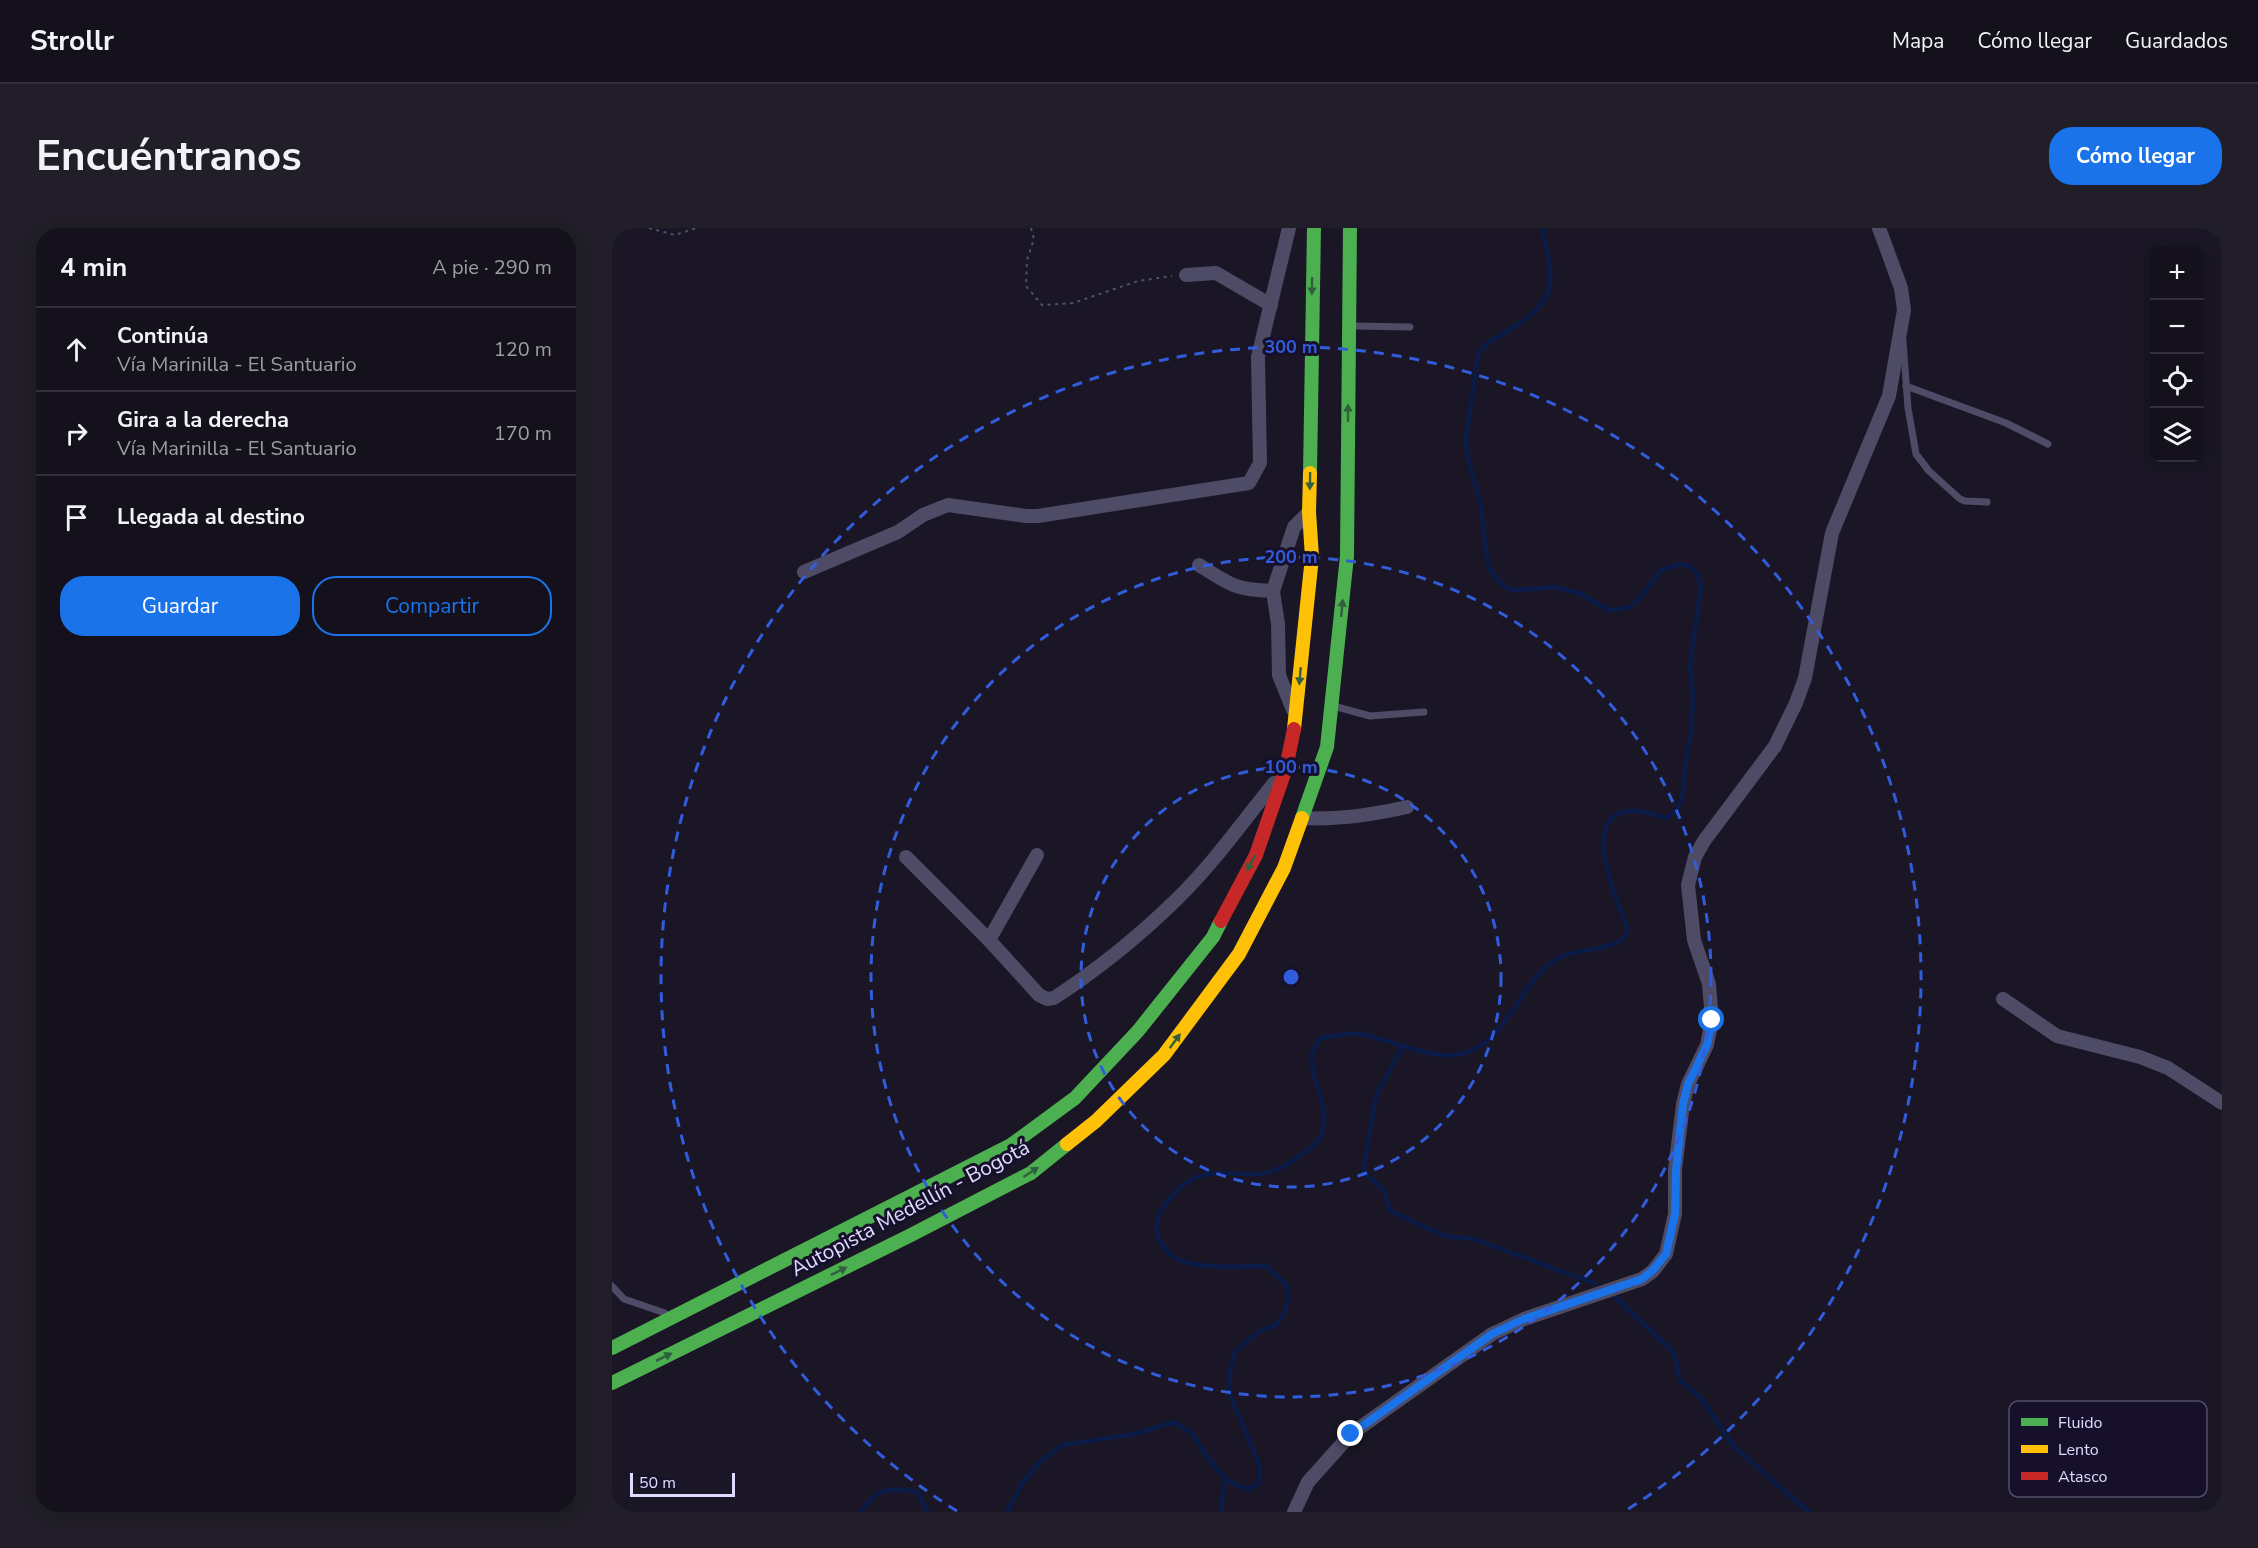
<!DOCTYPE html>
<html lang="es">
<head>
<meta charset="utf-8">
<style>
	:root { --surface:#14101c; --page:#211e29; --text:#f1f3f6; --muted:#9d9da3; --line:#33303b; --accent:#1a73e8 }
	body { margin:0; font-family:"Nunito Sans",sans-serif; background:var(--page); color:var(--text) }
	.controls { position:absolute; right:18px; top:18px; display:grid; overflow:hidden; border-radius:12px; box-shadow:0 3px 15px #0003 }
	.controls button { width:54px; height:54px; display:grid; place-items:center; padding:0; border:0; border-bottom:2px solid var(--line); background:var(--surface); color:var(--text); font:30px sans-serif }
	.scale { position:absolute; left:18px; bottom:15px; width:105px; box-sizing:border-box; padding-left:6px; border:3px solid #e1daff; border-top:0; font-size:16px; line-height:21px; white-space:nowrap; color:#e1daff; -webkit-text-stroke:4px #16102b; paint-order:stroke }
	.stop { position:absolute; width:18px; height:18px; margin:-14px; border:4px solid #1a73e8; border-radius:50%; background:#fff }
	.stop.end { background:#1a73e8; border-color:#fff; box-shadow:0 2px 6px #0008 }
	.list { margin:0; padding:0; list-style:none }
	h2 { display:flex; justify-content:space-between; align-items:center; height:78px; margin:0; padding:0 24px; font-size:26px }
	h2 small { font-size:20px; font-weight:400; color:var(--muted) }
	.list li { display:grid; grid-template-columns:39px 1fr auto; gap:18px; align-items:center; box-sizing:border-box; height:84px; padding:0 24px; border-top:2px solid var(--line) }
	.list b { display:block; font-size:22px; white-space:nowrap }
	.list p { margin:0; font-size:20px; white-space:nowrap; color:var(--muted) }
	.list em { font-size:20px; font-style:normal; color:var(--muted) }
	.actions { display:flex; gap:12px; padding:18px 24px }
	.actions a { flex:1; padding:14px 0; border:2px solid var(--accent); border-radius:24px; text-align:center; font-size:21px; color:var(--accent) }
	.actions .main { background:var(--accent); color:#fff }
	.icon { flex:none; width:33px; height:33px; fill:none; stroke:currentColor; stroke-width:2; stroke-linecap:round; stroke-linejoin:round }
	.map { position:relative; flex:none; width:1610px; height:1284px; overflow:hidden; border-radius:24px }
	header { display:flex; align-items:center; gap:36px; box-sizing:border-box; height:84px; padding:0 30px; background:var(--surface); border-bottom:2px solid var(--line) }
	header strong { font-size:28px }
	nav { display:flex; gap:33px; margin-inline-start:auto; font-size:21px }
	.intro { display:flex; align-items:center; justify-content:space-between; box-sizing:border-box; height:144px; padding:0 36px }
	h1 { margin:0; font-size:42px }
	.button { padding:15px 27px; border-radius:24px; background:var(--accent); color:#fff; font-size:21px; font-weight:700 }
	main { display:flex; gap:36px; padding:0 36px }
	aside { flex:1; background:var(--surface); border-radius:24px; box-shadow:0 3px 15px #0003 }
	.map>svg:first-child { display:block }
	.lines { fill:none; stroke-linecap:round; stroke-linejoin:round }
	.stream { stroke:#0a1b48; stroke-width:4.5 }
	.path { stroke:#495666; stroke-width:2; stroke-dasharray:3 4.5; stroke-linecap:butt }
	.lane { stroke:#4e4b66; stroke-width:7 }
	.street { stroke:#4e4b66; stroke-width:14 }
	.fast { stroke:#4caf50; stroke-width:14 }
	.slow { stroke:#ffc107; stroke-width:14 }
	.jam { stroke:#c62828; stroke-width:14 }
	.oneway { fill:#31603e }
	.route { stroke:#1a73e8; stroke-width:8 }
	.ring { fill:none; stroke:#315cdc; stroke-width:3; stroke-dasharray:10 8 }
	.labels { text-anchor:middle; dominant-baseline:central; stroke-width:6; stroke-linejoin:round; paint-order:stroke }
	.street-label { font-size:21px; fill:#e1daff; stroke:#16102b }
	.key { fill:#16102b; stroke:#534d6b; stroke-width:1.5 }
	.key-label { font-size:16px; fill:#e1daff }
	.centre { fill:#315cdc; stroke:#16102b; stroke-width:3 }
	.ring-label { font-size:18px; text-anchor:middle; font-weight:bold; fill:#315cdc; stroke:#16102b; stroke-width:6; stroke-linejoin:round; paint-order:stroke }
</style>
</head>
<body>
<header>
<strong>Strollr</strong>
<nav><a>Mapa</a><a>Cómo llegar</a><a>Guardados</a></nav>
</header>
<div class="intro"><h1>Encuéntranos</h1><a class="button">Cómo llegar</a></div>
<main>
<aside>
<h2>4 min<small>A pie · 290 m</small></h2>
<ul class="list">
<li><svg class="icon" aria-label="ahead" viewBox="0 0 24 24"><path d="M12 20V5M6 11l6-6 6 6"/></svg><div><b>Continúa</b><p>Vía Marinilla - El Santuario</p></div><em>120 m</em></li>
<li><svg class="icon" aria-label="right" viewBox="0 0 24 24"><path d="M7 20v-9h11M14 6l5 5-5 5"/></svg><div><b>Gira a la derecha</b><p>Vía Marinilla - El Santuario</p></div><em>170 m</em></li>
<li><svg class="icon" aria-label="arrive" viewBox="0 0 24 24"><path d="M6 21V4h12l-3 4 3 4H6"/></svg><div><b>Llegada al destino</b></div></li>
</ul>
<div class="actions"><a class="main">Guardar</a><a>Compartir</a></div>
</aside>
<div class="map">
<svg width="1610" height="1284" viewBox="0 0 1610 1284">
	<rect width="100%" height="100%" fill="#1a1625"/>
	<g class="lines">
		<g class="stream">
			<path d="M791 818 764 868 751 943 772 962 778 983 833 1008 862 1011 984 1056"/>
			<path d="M999 1065 1062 1125 1068 1153 1089 1170 1122 1219 1197 1284"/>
			<path d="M249 1284C264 1260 278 1259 305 1264L316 1284"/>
			<path d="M395 1284 411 1254 427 1235 450 1217 523 1206 562 1194 580 1205 595 1229 613 1251 636 1262 647 1255V1236L617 1164 618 1144 623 1123 648 1103 664 1097 672 1086 677 1070 674 1056 654 1038C628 1038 601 1041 576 1035 554 1030 539 1008 547 987 549 980 556 973 560 968 585 937 610 947 644 946 659 946 678 936 690 926 695 922 704 917 707 912 723 883 697 854 700 826 701 821 706 815 708 810 724 808 742 803 758 808 780 814 820 830 842 827 899 820 906 747 951 728 969 720 1010 723 1016 702 1006 676 966 588 1017 583 1028 581 1043 587 1054 590L1064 583 1070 570 1074 532 1079 505 1081 469 1078 438 1089 359 1085 345 1077 338 1067 336 1049 342 1028 370 1016 380 997 382 967 365 943 359 904 362 894 360 883 349 876 337 868 273 855 228 854 209 866 128C871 117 878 113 889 107 946 72 944 63 930 0"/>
			<path d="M609 1284 613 1251"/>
		</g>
		<g class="path">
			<path d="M37 0 63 7 85 0"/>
			<path d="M419 0 422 11 415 32 414 58 430 77 461 75 526 53 560 48"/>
		</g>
		<g class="lane">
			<path d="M743 98 798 99"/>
			<path d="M1291 113 1296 180 1304 226 1317 243 1348 271 1353 273 1375 274"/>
			<path d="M1294 158 1394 195 1436 216"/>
			<path d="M725 479 758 488 812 484"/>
			<path d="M0 1058 12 1071 53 1085"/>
		</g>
		<g class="street">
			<path d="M574 47 604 45 659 77"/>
			<path d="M587 337C618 357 624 362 661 363"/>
			<path d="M192 344 286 304 311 287 336 277 414 288H426L637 255 648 235 646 129 677 0"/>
			<path d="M681 482 667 447 666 396 661 363 682 299 697 284"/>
			<path d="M690 590C727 592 760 587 795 579"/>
			<path d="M294 629 377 712 427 767 435 771 442 770C485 742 527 708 564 672 600 637 630 595 662 555"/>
			<path d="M377 712 425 627"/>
			<path d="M1391 771 1445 808 1528 829 1556 840 1610 875"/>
			<path d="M682 1284 696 1254 739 1206 880 1106 912 1091 1030 1051 1041 1043 1054 1026 1063 986V942L1071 876 1076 856 1095 817 1100 792 1097 756 1082 712 1076 657 1083 629 1092 613 1163 518 1184 475 1193 450 1220 305 1277 168 1292 82 1289 60 1267 0"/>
		</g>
		<g class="fast">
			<path d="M698 245 702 0"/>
			<path d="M690 590 715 519 735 328 738 0"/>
			<path d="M0 1120 399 917 463 870 526 803 601 709 609 693"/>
			<path d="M0 1155 297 1008 419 945 455 916"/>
		</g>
		<g class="slow">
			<path d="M682 501 700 329 697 284 698 245"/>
			<path d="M455 916 484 893 552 827 627 726 672 640 690 590"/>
		</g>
		<path class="jam" d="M609 693 644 627 674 540 682 501"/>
	</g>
	<defs><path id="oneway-solid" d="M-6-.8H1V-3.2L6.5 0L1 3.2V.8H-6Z" transform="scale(1.5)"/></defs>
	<g class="oneway">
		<use href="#oneway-solid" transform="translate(700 58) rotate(91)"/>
		<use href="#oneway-solid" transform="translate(736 185) rotate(-90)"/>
		<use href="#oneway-solid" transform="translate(698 253) rotate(91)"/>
		<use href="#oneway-solid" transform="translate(730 380) rotate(-84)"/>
		<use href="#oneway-solid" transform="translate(688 448) rotate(95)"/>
		<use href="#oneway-solid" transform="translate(639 635) rotate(117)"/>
		<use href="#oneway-solid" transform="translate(563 813) rotate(-54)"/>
		<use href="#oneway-solid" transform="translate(419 944) rotate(-33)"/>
		<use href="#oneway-solid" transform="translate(227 1043) rotate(-26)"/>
		<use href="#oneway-solid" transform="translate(52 1129) rotate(-26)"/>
	</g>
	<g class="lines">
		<path class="route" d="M739 1206 880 1106 912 1091 1030 1051 1041 1042 1054 1026 1063 986 1064 942 1071 876 1076 856 1095 817 1100 792"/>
	</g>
	<g class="ring">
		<circle cx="679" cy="749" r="210"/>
		<circle cx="679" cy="749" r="420"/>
		<path d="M345 1283A630 630 0 1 1 1013 1283"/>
	</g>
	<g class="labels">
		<g class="street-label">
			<text transform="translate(298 980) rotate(-28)">Autopista Medellín - Bogotá</text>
		</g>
	</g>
	<rect x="1397" y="1173" width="198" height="96" rx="9" class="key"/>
	<rect x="1409" y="1190" width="27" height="8" fill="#4caf50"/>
	<rect x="1409" y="1217" width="27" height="8" fill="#ffc107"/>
	<rect x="1409" y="1244" width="27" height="8" fill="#c62828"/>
	<g class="key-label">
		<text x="1446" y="1200">Fluido</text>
		<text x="1446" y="1227">Lento</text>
		<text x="1446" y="1254">Atasco</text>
	</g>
	<circle cx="679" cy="749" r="9" class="centre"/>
	<g class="ring-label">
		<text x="679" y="125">300 m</text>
		<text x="679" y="335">200 m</text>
		<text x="679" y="545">100 m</text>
	</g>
</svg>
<div class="controls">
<button>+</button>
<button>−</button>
<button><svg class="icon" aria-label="locate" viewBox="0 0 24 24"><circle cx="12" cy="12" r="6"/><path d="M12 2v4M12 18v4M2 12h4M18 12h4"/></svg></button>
<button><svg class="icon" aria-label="layers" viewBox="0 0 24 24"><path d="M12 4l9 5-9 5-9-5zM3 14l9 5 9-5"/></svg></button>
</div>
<div class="scale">50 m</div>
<div class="stop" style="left:1100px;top:792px"></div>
<div class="stop end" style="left:739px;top:1206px"></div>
</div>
</main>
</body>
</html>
